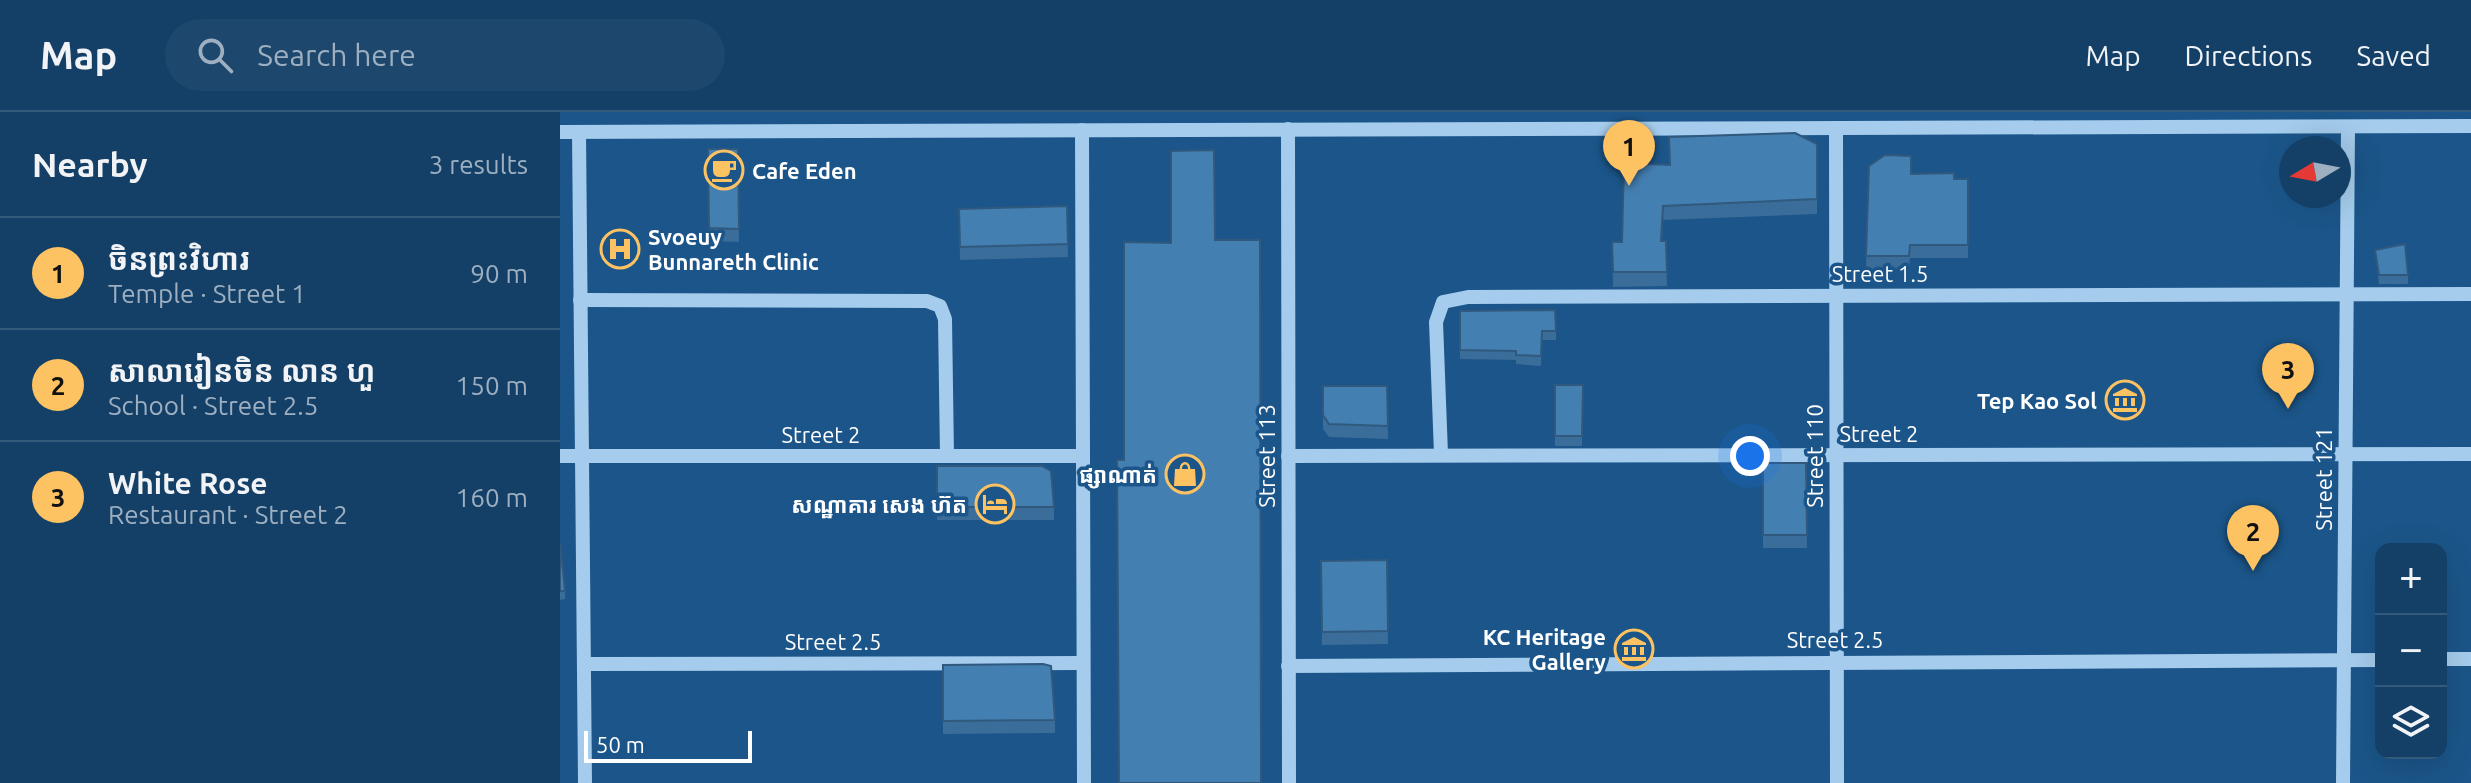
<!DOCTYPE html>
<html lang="en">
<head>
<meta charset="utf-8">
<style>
	:root { --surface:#144067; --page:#1d476d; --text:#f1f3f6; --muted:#9dafc0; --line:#33597b; --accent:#fdc262 }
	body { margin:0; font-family:Ubuntu,"Noto Sans Khmer",sans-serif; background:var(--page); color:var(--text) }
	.controls { position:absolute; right:24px; bottom:24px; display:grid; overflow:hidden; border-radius:16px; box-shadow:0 8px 32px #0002 }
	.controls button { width:72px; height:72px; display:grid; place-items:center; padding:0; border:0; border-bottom:2px solid var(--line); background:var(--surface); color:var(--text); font:40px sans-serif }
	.compass { position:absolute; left:1719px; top:24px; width:72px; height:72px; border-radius:50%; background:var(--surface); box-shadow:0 8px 32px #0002; rotate:260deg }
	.scale { position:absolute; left:24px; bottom:20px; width:168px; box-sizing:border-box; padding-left:8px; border:4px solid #fff; border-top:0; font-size:22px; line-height:28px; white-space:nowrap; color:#fff; -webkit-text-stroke:6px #1b5589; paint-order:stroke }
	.you { position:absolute; left:1190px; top:344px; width:28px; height:28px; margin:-20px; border:6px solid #fff; border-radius:50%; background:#1a73e8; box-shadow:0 0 0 12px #1a73e833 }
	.badge { display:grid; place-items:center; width:52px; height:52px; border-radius:50%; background:var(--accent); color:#111; font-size:26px; font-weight:700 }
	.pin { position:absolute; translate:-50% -66px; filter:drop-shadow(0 2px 4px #0008) }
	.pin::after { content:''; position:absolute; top:42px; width:28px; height:24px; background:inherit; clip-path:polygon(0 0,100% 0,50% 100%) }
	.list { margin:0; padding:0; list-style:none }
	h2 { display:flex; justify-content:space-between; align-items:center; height:104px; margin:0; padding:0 32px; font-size:34px }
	h2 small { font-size:26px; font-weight:400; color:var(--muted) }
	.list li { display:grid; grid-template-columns:52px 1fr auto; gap:24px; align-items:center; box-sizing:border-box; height:112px; padding:0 32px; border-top:2px solid var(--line) }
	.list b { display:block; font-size:30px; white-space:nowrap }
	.list p { margin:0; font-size:26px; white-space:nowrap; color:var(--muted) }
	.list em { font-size:26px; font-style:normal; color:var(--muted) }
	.icon { flex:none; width:44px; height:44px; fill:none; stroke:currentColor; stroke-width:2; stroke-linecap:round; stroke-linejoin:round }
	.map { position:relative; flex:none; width:1911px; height:671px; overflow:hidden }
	header { display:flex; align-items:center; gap:48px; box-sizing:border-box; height:112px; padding:0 40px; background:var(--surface); border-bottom:2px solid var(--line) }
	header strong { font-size:38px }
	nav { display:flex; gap:44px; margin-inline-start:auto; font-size:28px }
	.search { width:560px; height:72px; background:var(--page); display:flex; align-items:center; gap:20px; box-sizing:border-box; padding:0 28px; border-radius:44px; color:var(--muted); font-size:30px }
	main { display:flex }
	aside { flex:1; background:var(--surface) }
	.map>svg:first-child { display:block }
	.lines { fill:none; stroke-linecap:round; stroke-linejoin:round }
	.minor { stroke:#a5ccec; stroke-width:14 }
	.wall { fill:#3a6d99 }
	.building { fill:#447fb2; stroke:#30597d; stroke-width:2 }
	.labels { text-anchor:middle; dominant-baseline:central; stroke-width:7; stroke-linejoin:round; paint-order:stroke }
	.poi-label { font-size:22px; font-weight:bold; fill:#fff; stroke:#1b5589; text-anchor:end }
	.street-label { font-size:22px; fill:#fff; stroke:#1b5589 }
</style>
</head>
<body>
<header>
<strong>Map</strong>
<div class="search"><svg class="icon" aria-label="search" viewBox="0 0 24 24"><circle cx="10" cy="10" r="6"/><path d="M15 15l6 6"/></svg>Search here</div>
<nav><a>Map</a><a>Directions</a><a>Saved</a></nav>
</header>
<main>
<aside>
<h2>Nearby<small>3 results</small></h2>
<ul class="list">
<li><span class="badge">1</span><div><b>ចិនព្រះវិហារ</b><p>Temple · Street 1</p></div><em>90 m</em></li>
<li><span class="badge">2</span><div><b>សាលារៀនចិន លាន ហួ</b><p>School · Street 2.5</p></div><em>150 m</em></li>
<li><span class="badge">3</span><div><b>White Rose</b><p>Restaurant · Street 2</p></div><em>160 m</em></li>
</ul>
</aside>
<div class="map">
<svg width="1911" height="671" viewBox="0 0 1911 671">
	<rect width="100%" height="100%" fill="#1b5589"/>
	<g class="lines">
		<g class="minor">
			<path d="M1276 16 1277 671"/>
			<path d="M728 17 729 671"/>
			<path d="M522 18 524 671"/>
			<path d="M0 20 1911 14"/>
			<path d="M19 20 25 671"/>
			<path d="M20 188 367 189 380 194 385 207 387 344"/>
			<path d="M881 342 876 210 883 190 908 185 1911 182"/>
			<path d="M0 344H523"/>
			<path d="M728 344 1911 342"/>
			<path d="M1881 547H1911"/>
			<path d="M24 552 523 551"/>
			<path d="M728 554 1821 548"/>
			<path d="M1783 671 1788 15"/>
		</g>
	</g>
	<g class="wall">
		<path d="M1257 32V102L1103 108 1102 129H1106L1107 174 1053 175 1052 130H1062L1110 53Z"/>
		<path d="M148 37H178L179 130 149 129Z"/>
		<path d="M1309 54 1351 62 1394 67H1408V146H1350L1349 157H1306Z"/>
		<path d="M507 94 508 145 400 148 399 97Z"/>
		<path d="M1815 138 1848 163V172H1819Z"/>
		<path d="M900 199 996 219V228H982L981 254 956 252V248L900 247Z"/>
		<path d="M995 273H1023L1022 334H995Z"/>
		<path d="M763 274H827L828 327 769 325 763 317Z"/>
		<path d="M1203 351H1246L1247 436H1203Z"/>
		<path d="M377 354 494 395V408H377Z"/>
		<path d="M0 431 5 479V487L0 488Z"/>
		<path d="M827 448 828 532 762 533 761 449Z"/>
		<path d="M383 553 495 608V621L383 622Z"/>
	</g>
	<g class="building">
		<path d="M1235 21 1257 32V87L1103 94 1101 129H1106L1107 160H1053L1052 130H1062L1064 51 1110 53 1109 25Z"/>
		<path d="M148 37H178L179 117 149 116Z"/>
		<path d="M654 38 655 128H700L701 671H559L557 348H564V130L611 131V39Z"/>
		<path d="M1325 43 1351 44V62L1394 61V67H1408V133H1350L1349 144H1306L1309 54Z"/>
		<path d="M507 94 508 132 400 135 399 97Z"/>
		<path d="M1845 132 1848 163H1819L1815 138Z"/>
		<path d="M995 198 996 219H982L981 244 956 243V239L900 238V199Z"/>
		<path d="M995 273H1023L1022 324H995Z"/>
		<path d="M763 274H827L828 314 769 312 763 303Z"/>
		<path d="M1203 351H1246L1247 423H1203Z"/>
		<path d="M377 354H482L491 359 494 395H377Z"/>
		<path d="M0 431 5 479H0Z"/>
		<path d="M827 448 828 519 762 520 761 449Z"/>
		<path d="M483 552 491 554 495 608 383 609V553Z"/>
	</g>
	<defs>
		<g id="cafe-ring" transform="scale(2)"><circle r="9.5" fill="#1b5589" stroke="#fdc262" stroke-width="1.5"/><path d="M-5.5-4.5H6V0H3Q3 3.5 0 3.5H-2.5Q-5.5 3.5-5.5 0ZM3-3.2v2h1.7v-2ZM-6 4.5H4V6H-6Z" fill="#fdc262"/></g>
		<g id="hospital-ring" transform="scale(2)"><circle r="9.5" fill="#1b5589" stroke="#fdc262" stroke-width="1.5"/><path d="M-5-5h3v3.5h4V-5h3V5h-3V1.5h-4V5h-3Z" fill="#fdc262"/></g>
		<g id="museum-ring" transform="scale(2)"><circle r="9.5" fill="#1b5589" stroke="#fdc262" stroke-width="1.5"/><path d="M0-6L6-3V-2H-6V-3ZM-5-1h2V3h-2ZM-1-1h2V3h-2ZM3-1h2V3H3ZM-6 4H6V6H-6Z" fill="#fdc262"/></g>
		<g id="shop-ring" transform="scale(2)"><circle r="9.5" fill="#1b5589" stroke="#fdc262" stroke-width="1.5"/><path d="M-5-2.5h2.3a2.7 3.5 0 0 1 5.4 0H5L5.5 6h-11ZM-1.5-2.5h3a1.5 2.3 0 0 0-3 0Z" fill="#fdc262"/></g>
		<g id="hotel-ring" transform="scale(2)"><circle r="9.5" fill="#1b5589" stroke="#fdc262" stroke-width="1.5"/><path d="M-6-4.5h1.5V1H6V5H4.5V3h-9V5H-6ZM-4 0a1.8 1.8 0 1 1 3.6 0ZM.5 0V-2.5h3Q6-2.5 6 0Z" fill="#fdc262"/></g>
	</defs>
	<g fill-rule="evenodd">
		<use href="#cafe-ring" x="164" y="58"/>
		<use href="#hospital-ring" x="60" y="137"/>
		<use href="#museum-ring" x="1565" y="288"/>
		<use href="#shop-ring" x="625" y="362"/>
		<use href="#hotel-ring" x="435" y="392"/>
		<use href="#museum-ring" x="1074" y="537"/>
	</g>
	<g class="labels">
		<g class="poi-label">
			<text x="192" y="58" text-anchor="start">Cafe Eden</text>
			<text x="88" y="124" text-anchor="start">Svoeuy<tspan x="88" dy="25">Bunnareth Clinic</tspan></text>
			<text x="1537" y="288">Tep Kao Sol</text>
			<text x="597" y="362">ផ្សាណាត់</text>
			<text x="407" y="392">សណ្ឋាគារ សេង ហ៊ត</text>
			<text x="1046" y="524">KC Heritage<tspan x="1046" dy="25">Gallery</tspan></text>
		</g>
		<g class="street-label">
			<text x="1320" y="161">Street 1.5</text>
			<text x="1319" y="321">Street 2</text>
			<text x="261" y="322">Street 2</text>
			<text transform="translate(706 344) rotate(-90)">Street 113</text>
			<text transform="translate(1254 344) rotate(-90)">Street 110</text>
			<text transform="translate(1763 367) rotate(-90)">Street 121</text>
			<text x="1275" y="527">Street 2.5</text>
			<text x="273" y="529">Street 2.5</text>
		</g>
	</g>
</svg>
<div class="controls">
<button>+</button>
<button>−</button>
<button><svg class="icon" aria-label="layers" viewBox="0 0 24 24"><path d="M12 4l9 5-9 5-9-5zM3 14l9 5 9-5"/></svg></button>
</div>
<svg class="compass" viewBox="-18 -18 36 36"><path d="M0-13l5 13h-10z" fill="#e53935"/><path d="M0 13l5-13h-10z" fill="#9dafc0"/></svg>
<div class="scale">50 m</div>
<div class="you"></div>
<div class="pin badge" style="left:1069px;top:74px">1</div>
<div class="pin badge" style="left:1693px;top:459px">2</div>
<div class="pin badge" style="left:1728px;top:297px">3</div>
</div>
</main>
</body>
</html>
